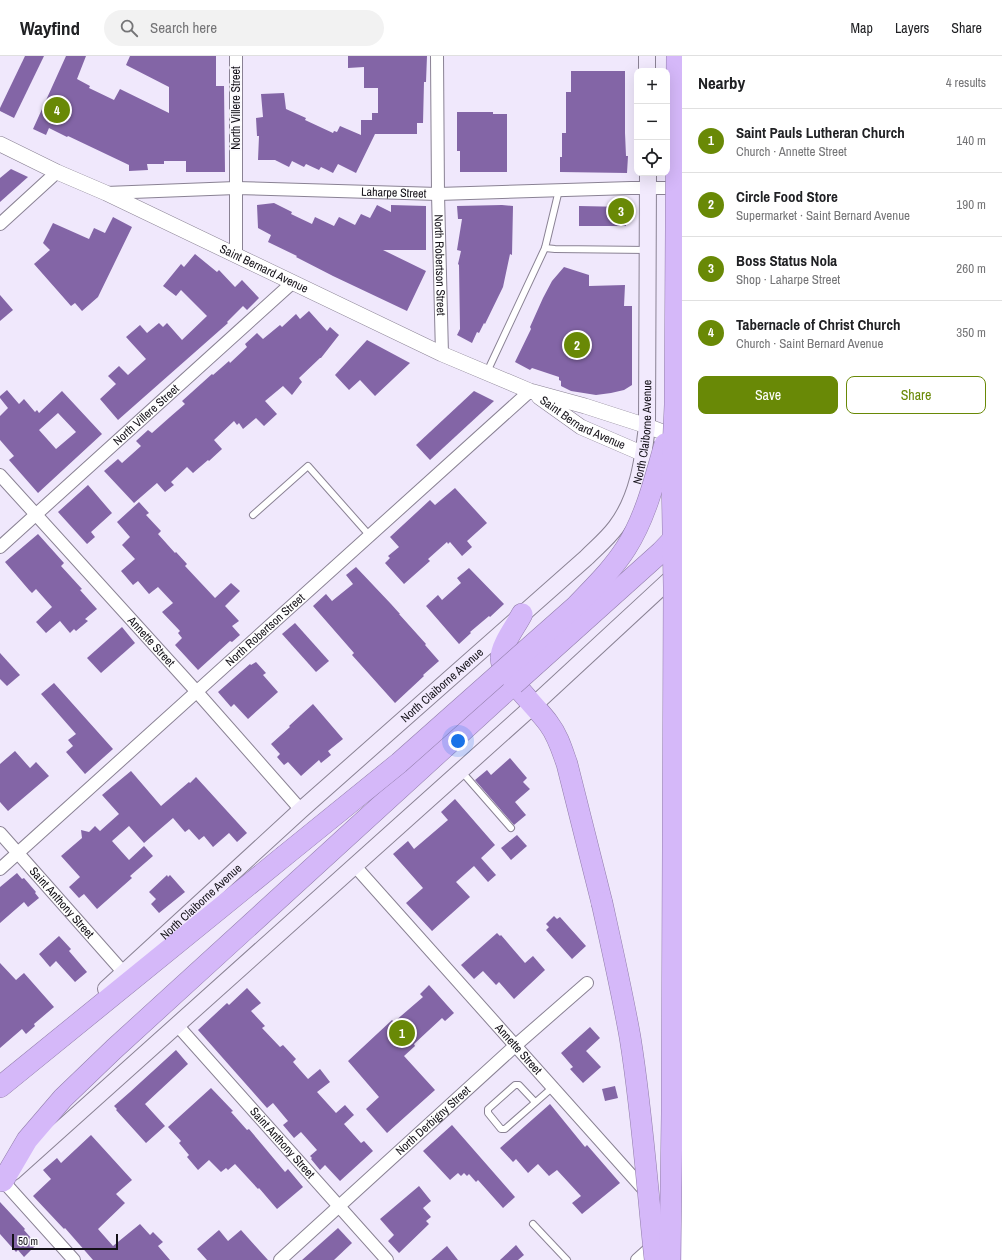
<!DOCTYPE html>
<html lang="en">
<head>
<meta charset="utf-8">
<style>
	:root { --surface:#fff; --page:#f2f2f2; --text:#202124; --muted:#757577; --line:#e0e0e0; --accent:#698906 }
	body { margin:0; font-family:"Archivo Narrow",sans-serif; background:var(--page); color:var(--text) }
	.controls { position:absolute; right:12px; top:12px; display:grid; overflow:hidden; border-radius:8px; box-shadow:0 4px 16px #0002 }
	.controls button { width:36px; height:36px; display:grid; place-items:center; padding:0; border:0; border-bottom:1px solid var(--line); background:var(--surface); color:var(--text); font:20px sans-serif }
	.scale { position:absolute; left:12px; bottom:10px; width:106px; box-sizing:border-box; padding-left:4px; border:2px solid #151219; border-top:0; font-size:11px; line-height:14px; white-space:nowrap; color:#151219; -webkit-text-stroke:3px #faf9fd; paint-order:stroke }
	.you { position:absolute; left:458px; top:685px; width:14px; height:14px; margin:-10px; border:3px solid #fff; border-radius:50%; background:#1a73e8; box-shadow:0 0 0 6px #1a73e833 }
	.badge { display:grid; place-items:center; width:26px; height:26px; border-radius:50%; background:var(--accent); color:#fff; font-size:13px; font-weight:700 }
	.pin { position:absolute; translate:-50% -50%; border:2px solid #fff; box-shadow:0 1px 4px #0006 }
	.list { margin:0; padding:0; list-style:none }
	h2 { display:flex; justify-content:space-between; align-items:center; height:52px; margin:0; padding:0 16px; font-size:17px }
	h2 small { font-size:13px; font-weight:400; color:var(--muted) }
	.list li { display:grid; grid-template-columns:26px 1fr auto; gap:12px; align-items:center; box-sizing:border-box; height:64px; padding:0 16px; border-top:1px solid var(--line) }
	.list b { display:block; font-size:15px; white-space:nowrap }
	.list p { margin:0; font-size:13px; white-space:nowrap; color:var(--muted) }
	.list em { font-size:13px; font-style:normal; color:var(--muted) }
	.actions { display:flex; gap:8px; padding:12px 16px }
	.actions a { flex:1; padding:9px 0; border:1px solid var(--accent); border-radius:8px; text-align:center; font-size:14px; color:var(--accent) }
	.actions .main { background:var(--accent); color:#fff }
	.icon { flex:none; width:22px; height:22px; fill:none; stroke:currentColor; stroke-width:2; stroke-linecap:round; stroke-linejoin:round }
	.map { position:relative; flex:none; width:682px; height:1204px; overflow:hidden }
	header { display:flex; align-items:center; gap:24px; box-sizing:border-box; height:56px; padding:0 20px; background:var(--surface); border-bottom:1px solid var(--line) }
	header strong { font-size:19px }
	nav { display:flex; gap:22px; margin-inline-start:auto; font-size:14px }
	.search { width:280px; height:36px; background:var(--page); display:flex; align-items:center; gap:10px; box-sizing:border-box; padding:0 14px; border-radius:22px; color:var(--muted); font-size:15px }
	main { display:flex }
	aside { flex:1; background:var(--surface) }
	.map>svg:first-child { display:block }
	.building { fill:#8365a6; fill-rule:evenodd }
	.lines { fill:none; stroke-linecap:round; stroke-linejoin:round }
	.service-casing { stroke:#8a8294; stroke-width:8 }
	.minor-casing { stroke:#8a8294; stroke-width:14 }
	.tertiary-casing { stroke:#8a8294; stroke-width:16 }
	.secondary-casing { stroke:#8a8294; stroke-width:18 }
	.motorway-casing { stroke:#927eab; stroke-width:22 }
	.service { stroke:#fff; stroke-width:6 }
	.minor { stroke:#fff; stroke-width:12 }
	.tertiary { stroke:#fff; stroke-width:15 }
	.secondary { stroke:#f2eafd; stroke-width:16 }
	.motorway { stroke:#d5b8f9; stroke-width:21 }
	.motorway-bridge-casing { stroke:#927eab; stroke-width:22; stroke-linecap:butt }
	.motorway-bridge { stroke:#d5b8f9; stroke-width:21 }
	.labels { text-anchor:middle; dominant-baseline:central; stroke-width:3.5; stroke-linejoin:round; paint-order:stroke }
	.street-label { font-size:12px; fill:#151219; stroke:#faf9fd }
</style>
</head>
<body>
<header>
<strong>Wayfind</strong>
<div class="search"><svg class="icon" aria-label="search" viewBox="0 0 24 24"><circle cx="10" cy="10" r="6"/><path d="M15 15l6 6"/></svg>Search here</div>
<nav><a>Map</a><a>Layers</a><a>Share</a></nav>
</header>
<main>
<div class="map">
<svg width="682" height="1204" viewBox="0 0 682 1204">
	<rect width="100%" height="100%" fill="#f0e8fc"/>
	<g class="building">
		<path d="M25 0H44L14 62 0 55V52Z"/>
		<path d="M66 0H86L77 23 90 30 89 32 114 44 120 33 169 57V31L126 9 130 0H216V30H224L225 116H186V105H164V108H147L148 114 129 115V109L68 80 67 81 49 72 46 79 33 73Z"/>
		<path d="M348 0H427L426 26H424L423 67H417V78H375L356 117 338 108 333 117 321 111 319 114 306 108 304 111 292 105 289 111 275 104H258L259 80H257L256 62 263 61 261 38 284 37 286 53 306 62 305 64 333 77 334 75 337 76 340 70 361 79V64H372V57H378V32H364V11L348 12Z"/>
		<path d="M571 15H625V77L626 100H628L627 117 560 116V101H562V77H566V36H571Z"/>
		<path d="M457 56H493V58H507V116H460V95H457Z"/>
		<path d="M11 113 28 121 0 146V122Z"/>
		<path d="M274 147 292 156 291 158 312 168 315 161 334 170 339 161 355 169 361 158 370 162 377 149 391 156V149L426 150V194H383L426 215 407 255 333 220 296 201 297 200 268 186 271 179 258 172 257 149Z"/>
		<path d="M502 149 513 150 512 199 510 198 503 231 485 268 484 267 479 277 477 276 472 287 457 279 460 273 459 209 458 208 461 195 457 194 462 163H458L457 150Z"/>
		<path d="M579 150 626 151V170H579Z"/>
		<path d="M113 161 132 171 98 241 82 255 75 247 71 250 34 208 50 194 43 187 53 167 89 183 94 172 105 177Z"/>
		<path d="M195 198 217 216 219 214 235 231 242 224 259 242 247 254 243 250 227 266 228 267 118 364 100 343 116 328 108 320 119 310 128 319 146 303 126 281 140 269 147 277 159 267 163 271 167 267 182 284 207 260 181 234 176 240 163 230 181 208 184 211Z"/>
		<path d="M564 211 589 219V230L625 229 624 250H632V329L624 334 611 337 596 339 571 335 561 330V325L559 324V321L532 312 530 314 515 306 531 273 530 271 543 242 552 225Z"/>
		<path d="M0 239 13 254 0 265Z"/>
		<path d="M309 255 327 275 330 271 339 279 321 302H320L299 322 302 326 292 339 283 330 265 345 277 358 264 370 256 362 243 373 239 367 237 369 234 365 214 384 222 393 209 405 208 404 193 417 187 411 171 426 174 429 165 436 157 427 134 447 104 415 118 403 122 407 141 390 136 385 148 374 152 377 170 361 185 348 182 345 212 318 213 319 229 305 230 307 247 291 245 288 257 277 263 283 280 269 282 271 296 258 300 263Z"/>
		<path d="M367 284 410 307 375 340 360 324 349 334 335 319Z"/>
		<path d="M7 334 19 348 24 343 35 356 37 354 39 357 62 335 102 378 38 437 9 404 14 400 0 384V360L8 352 0 342V340ZM58 357 76 376 56 393 39 374Z"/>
		<path d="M474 335 494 345 430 404 416 389Z"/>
		<path d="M88 429 112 457 91 476 95 481 87 488 58 456Z"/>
		<path d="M455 432 487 467 467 485 472 491 462 500 450 486 448 488 447 486 428 503 430 505 404 528 385 507 390 502 388 500 399 491 390 481 430 444 435 449Z"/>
		<path d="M139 446 149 457 146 459 161 475 158 478 175 497 176 496 187 508 185 510 215 542 231 527 240 535 225 550 239 565 232 570 240 579 232 586 230 585 198 614 175 589 182 582 178 577 180 575 162 556 173 547 158 531 149 538 138 525 133 529 121 515 135 503 122 489 130 481 117 466Z"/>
		<path d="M38 478 64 507 61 510 82 533 80 534 97 553 85 563 88 565 76 575 74 573 70 577 60 565 46 577 36 566 52 551 36 533 32 537 29 534 5 506Z"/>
		<path d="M356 511 391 548 400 558H399L426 588 425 589 439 605 423 619 424 620 395 647 352 599 354 597 313 550 326 538 332 545 353 528 346 519Z"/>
		<path d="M469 512 504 548 490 561 489 560 470 576 471 577 459 588 426 550 438 539 442 544 461 527 457 522Z"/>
		<path d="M295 567 329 605 316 616 282 578Z"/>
		<path d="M122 571 135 587 101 617 87 602Z"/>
		<path d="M0 597 20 619 7 630 0 623Z"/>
		<path d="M256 606 266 617 263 619 278 636 248 663 234 648 231 651 218 636 250 608 251 609Z"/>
		<path d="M54 627 113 693 85 718 66 696 73 690 68 684 76 678 41 638Z"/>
		<path d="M313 648 343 683 328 695 331 699 321 707 319 704 301 720 288 706 284 709 277 701 280 698 271 688 290 671 289 670Z"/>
		<path d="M15 695 30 712 36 706 49 720 8 755 0 746V708Z"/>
		<path d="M510 702 527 722 523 726 530 733 515 746 526 759 514 769 475 724 487 714 491 719Z"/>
		<path d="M131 715 161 750 189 726 190 727 196 721 247 777 237 786 229 777 213 791 204 780 199 784 189 773 185 776 173 762 144 787 129 770 112 785 129 804 144 790 153 800 130 820 132 822 97 853 84 838 79 842 69 831 80 821 61 800 82 782 81 774 89 776 95 770 100 775 119 758 102 739Z"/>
		<path d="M455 743 495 789 481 802 496 819 488 826 474 810 456 826 470 841 432 875 406 847 423 832 393 798 408 785 414 793 448 764 441 756Z"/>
		<path d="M517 779 527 790 511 804 501 792Z"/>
		<path d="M17 817 22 823 24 822 36 836 35 837 39 842 28 851 24 846 0 867V831Z"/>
		<path d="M167 819 168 821 170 819 185 836 159 857 151 848 156 843 149 836Z"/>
		<path d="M554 860 557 863 560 861 586 890 572 903 546 874 549 871 546 868Z"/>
		<path d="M497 877 500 880 501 879 525 907 533 900 545 914 514 943 499 926 496 929 483 915 474 923 461 909Z"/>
		<path d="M59 880 71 893 69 895 87 916 75 926 56 905 50 911 39 898Z"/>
		<path d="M0 907 16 924 24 917 54 951 34 968 35 970 26 978 22 973 0 992Z"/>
		<path d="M429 929 454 957 445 965 442 962 414 988 415 990 404 1000 435 1034 387 1077 366 1053 379 1041 348 1005 392 964 394 966 423 941 420 938Z"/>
		<path d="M247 932 261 947 251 955 265 970 262 972 280 991 283 989 296 1003 293 1006 308 1023 320 1013 330 1026 317 1036 336 1057 345 1049 354 1059 344 1068 361 1087 364 1085 373 1095 340 1125 325 1109 320 1114 311 1103 312 1102 310 1100 317 1094 301 1076 294 1082 283 1069 288 1065 273 1047 267 1052 198 974 227 947 229 949Z"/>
		<path d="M590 971 600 982 586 995 601 1011 583 1027 570 1013 573 1011 561 997Z"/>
		<path d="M176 994 188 1008 145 1048 165 1070 146 1087 116 1054 117 1053 114 1050 130 1036Z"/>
		<path d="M615 1030 618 1042 605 1045 602 1033Z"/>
		<path d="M211 1032 233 1055 231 1056 247 1074 249 1073 285 1116 288 1113 303 1131 277 1153 259 1132 258 1133 235 1108 228 1114 226 1112 221 1116 209 1104 198 1114 187 1101 189 1099 179 1087 181 1085 168 1071Z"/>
		<path d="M550 1048 585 1091 587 1089 620 1127 582 1158 572 1147 581 1140 557 1114 549 1120 538 1108 528 1117 516 1103 513 1106 500 1092Z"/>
		<path d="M452 1069 515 1141 503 1152 478 1124 476 1126 469 1118 467 1120 464 1117 461 1120 458 1117 450 1124 423 1095Z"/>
		<path d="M91 1079 132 1124 116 1138 125 1147 98 1173 113 1190 140 1168 150 1179 153 1176 163 1186 158 1190 170 1204H93L65 1172 64 1173 33 1140 51 1123 43 1114 57 1102 61 1107Z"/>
		<path d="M419 1130 431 1145 423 1152 431 1161 426 1165 429 1168 399 1197 388 1185 394 1179 380 1163Z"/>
		<path d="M0 1146 25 1173 24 1174 31 1182 29 1184 35 1190 24 1201 18 1194 16 1196 0 1178Z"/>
		<path d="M338 1172 352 1187 334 1204H302Z"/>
		<path d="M219 1174 228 1185 241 1174 268 1204H207L197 1193Z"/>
		<path d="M516 1189 524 1199 518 1204H500Z"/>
		<path d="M447 1190 458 1204H431Z"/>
	</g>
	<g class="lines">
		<g class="service-casing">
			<g id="service">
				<path d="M545 192 555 193 648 194"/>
				<path d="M487 316 545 192 559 134"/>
				<path d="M253 459 308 410 370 480"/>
				<path d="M462 716 511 772"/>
				<path d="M535 1046 519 1029H515L488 1053V1057L501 1073H505L553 1031"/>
				<path d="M533 1168 567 1204"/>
			</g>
		</g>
		<g class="minor-casing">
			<g id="minor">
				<path d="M236 0V199"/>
				<path id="s1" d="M437 0 438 138 442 298"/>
				<path id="s2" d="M106 137 236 132 438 138 631 132H681"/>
				<path d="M0 168 57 116"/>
				<path id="s3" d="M0 419 197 636 301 754"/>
				<path id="s4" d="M0 491 292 227"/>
				<path id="s5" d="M0 777 124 917"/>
				<path id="s6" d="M354 809 647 1137"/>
				<path id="s7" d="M0 813 530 335"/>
				<path id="s8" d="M177 969 387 1204"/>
				<path d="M3 1125 74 1204"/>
				<path id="s9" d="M280 1204 516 989 587 927"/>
				<path d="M637 1204 656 1187"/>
			</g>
		</g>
		<g class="tertiary-casing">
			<g id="tertiary">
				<path id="s10" d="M0 88 57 116 106 137 442 298 530 335 585 350 647 370 681 383"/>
				<path id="s11" d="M539 341 581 371 655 403"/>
			</g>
		</g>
		<g class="secondary-casing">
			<g id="secondary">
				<path d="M647 0V15"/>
				<path id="s12" d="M106 933 301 754 586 502C596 492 607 483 616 471 638 442 643 405 647 370L648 117"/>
				<path d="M13 1116 534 649 679 515"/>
			</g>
		</g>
		<g class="motorway-casing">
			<g id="motorway">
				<path d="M522 558C516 570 501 589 501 602 500 618 539 653 549 668 558 680 562 694 567 708L602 847"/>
				<path d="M0 1031 283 801"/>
				<path d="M3 1125 27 1084 63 1042 114 993 514 628"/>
			</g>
		</g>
		<use href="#service" class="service"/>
		<use href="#minor" class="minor"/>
		<use href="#tertiary" class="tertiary"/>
		<use href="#secondary" class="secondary"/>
		<use href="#motorway" class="motorway"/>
		<g class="motorway-bridge-casing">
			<g id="motorway-bridge">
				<path d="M514 628 661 496 679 477"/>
				<path d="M283 801 399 707 576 550C594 531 612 514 626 492 646 461 655 422 665 388"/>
				<path d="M602 847C612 892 622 936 630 981 642 1055 647 1130 655 1204"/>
				<path d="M670 1204 672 1058 674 531 672 415 675 349 677 0"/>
			</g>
		</g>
		<use href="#motorway-bridge" class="motorway-bridge"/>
	</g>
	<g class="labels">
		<g class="street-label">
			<text transform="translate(236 52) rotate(-90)">North Villere Street</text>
			<text stroke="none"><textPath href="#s2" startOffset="288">Laharpe Street</textPath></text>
			<text stroke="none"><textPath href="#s1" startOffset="209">North Robertson Street</textPath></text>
			<text stroke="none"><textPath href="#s10" startOffset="292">Saint Bernard Avenue</textPath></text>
			<text stroke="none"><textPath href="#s4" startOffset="197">North Villere Street</textPath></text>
			<text stroke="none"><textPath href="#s11" startOffset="51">Saint Bernard Avenue</textPath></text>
			<text stroke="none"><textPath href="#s12" startOffset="789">North Claiborne Avenue</textPath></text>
			<text stroke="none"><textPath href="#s7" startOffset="357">North Robertson Street</textPath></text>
			<text stroke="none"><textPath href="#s3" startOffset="225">Annette Street</textPath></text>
			<text stroke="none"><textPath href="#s12" startOffset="453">North Claiborne Avenue</textPath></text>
			<text stroke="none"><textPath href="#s12" startOffset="129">North Claiborne Avenue</textPath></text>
			<text stroke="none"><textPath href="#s5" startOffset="93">Saint Anthony Street</textPath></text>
			<text stroke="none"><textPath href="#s6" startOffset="247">Annette Street</textPath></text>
			<text stroke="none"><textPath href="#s9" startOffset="207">North Derbigny Street</textPath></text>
			<text stroke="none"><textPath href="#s8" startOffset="158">Saint Anthony Street</textPath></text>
		</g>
	</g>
</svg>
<div class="controls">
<button>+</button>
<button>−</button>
<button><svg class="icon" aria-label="locate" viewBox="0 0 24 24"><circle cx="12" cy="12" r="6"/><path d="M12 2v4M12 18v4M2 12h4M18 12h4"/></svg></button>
</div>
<div class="scale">50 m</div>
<div class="you"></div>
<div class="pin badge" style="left:402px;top:977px">1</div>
<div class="pin badge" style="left:577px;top:289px">2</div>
<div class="pin badge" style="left:621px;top:155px">3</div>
<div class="pin badge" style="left:57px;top:54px">4</div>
</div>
<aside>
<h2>Nearby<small>4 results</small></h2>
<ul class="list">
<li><span class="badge">1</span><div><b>Saint Pauls Lutheran Church</b><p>Church · Annette Street</p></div><em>140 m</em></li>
<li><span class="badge">2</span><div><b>Circle Food Store</b><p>Supermarket · Saint Bernard Avenue</p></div><em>190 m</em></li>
<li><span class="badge">3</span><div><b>Boss Status Nola</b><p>Shop · Laharpe Street</p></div><em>260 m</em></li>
<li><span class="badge">4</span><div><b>Tabernacle of Christ Church</b><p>Church · Saint Bernard Avenue</p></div><em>350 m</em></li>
</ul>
<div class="actions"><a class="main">Save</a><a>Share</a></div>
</aside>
</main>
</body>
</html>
